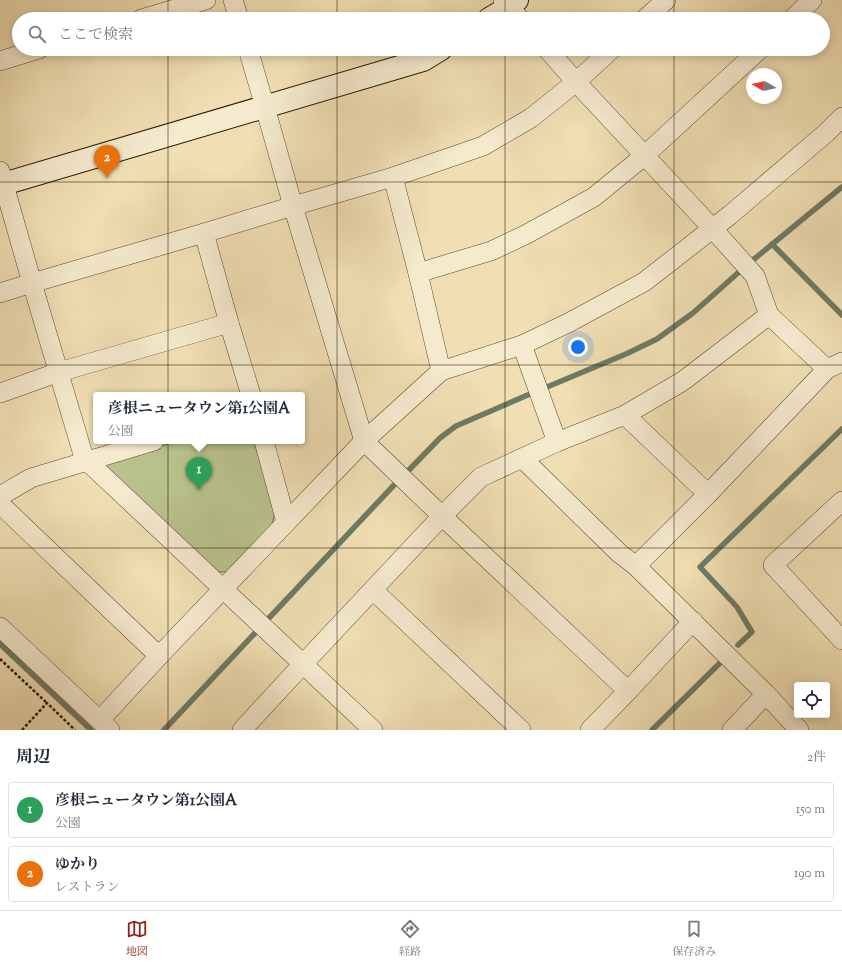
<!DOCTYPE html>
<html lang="ja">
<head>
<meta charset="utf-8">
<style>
	:root { --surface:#fff; --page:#f6f6f7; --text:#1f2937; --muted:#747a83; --line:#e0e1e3; --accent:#8f2418 }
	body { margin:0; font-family:"Sorts Mill Goudy","Noto Serif JP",serif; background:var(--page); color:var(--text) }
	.controls { position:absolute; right:12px; bottom:12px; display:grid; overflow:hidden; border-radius:4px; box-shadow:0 2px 10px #0003 }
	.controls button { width:36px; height:36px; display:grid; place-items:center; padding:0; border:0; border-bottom:1px solid var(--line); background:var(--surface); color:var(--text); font:20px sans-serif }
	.compass { position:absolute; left:746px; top:68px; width:36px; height:36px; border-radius:50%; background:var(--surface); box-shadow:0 2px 10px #0003; rotate:279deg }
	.you { position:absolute; left:578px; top:347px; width:14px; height:14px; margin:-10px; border:3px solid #fff; border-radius:50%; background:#1a73e8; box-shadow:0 0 0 6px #1a73e833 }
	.badge { display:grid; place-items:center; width:26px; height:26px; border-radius:50%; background:var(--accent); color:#fff; font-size:13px; font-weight:700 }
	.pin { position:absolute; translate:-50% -33px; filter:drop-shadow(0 1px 2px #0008) }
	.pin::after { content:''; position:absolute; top:21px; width:14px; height:12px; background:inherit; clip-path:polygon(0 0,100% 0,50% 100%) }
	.popup { position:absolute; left:93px; top:392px; width:212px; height:52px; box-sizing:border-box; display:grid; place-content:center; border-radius:4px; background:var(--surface); filter:drop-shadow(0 1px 3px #0005); font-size:13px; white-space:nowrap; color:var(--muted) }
	.popup b { font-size:15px; color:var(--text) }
	.popup::after { content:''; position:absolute; left:50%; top:100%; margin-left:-8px; border:8px solid transparent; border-top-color:var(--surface) }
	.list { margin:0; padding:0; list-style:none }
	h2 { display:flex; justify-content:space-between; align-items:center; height:52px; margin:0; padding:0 16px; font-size:17px }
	h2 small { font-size:13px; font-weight:400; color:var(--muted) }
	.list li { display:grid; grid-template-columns:26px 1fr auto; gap:12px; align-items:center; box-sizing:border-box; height:56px; margin:0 8px 8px; padding:0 8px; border:1px solid var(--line); border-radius:4px }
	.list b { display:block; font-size:15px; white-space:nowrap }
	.list p { margin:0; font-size:13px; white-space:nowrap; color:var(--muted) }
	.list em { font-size:13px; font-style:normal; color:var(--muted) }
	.icon { flex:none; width:22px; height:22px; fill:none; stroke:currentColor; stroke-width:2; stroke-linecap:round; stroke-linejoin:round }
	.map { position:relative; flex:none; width:842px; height:730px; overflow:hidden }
	.search { position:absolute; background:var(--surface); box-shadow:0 2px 10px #0003; left:12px; right:12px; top:12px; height:44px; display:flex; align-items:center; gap:10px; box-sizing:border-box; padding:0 14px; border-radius:22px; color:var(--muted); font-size:15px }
	.sheet { height:180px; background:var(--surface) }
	nav { display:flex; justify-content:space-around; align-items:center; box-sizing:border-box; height:56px; border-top:1px solid var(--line); background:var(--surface); font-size:11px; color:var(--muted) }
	nav a { display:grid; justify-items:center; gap:2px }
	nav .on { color:var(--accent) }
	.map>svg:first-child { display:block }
	.green { fill:#b9c28c; stroke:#706c46 }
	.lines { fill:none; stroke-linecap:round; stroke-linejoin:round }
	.stream { stroke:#6d7b65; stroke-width:5.5 }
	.street-casing { stroke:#5a492e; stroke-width:20 }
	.secondary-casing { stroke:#281701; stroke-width:24 }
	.path { stroke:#281701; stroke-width:2.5; stroke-dasharray:3 2; stroke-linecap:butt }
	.street { stroke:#f5eace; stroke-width:19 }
	.secondary { stroke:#f5eace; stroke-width:22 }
	.grid { fill:none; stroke:#281701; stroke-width:1; stroke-opacity:0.55 }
</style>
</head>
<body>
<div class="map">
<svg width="842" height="730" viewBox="0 0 842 730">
	<rect width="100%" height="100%" fill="#f0dfb3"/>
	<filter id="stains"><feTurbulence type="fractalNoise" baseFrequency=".005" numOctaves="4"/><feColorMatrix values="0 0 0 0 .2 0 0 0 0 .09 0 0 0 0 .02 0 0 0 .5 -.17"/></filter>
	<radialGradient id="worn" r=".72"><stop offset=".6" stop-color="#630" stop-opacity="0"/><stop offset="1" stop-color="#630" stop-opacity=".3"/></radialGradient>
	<path class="green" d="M179 441H251L255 444 275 512 272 525 229 572H218L106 469 107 461Z"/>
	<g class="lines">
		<g class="stream">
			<path d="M772 244 842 315"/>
			<path d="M753 260 842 187"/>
			<path d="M547 387 626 354 657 339 693 313 739 272"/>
			<path d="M408 471 440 438 456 426 530 394"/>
			<path d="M269 618 395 484"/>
			<path d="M0 644 91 730"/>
			<path d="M738 645 752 632 737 607 700 567 842 429"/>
			<path d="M164 730 256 632"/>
			<path d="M652 730 721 662"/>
		</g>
		<g class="street-casing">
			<g id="street">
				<path d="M233 0 239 19"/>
				<path d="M503 0 520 19"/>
				<path d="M141 19 206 0"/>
				<path d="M645 19 666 0"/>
				<path d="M792 19 812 0"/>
				<path d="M248 49 265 107 293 206 364 441 442 516 628 691"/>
				<path d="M547 49 576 82 713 229 755 276 769 315 827 369"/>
				<path d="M0 61 39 49"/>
				<path d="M0 171 32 283 82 451 87 461 373 730"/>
				<path d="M393 177 418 273 441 371"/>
				<path d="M204 233 229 323 251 395"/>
				<path d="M418 273 491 251 525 235 594 197 644 156 760 49"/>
				<path d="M0 293 32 283 204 233 293 206 393 177 483 146 531 118 576 82 612 49"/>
				<path d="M522 345 557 442"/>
				<path d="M0 393 59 372 229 323"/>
				<path d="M625 415 708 494"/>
				<path d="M264 441 286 522"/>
				<path d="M523 459 619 553 636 566 766 694 799 730"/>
				<path d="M0 496 31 478 154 441"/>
				<path d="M842 501 773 565 842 640"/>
				<path d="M0 504 159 656"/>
				<path d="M636 566 708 494 827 369 842 362"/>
				<path d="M373 590 521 730"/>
				<path d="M0 627 110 730"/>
				<path d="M100 720 159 656 364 441 441 371 522 345 570 322 644 282 730 215 826 133 842 117"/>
				<path d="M242 730 303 664 442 516 481 477 557 442 625 415 683 381 769 315"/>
				<path d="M590 730 628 691 693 621"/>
				<path d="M732 730 766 694"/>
			</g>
		</g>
		<g class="secondary-casing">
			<g id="secondary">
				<path d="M489 19 509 7 517 0"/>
				<path d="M0 185 423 60 441 49"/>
			</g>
		</g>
		<g class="path">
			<path d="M0 659 47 703"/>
			<path d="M22 730 47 703 75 730"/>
		</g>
		<use href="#street" class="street"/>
		<use href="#secondary" class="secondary"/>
	</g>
	<path class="grid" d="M168 0V19M337 0V19M505 0V19M674 0V19M168 49V730M337 49V730M505 49V730M674 49V730M0 182H842M0 365H842M0 548H842"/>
	<rect width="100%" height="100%" filter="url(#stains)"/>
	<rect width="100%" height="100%" fill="url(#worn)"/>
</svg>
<div class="controls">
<button><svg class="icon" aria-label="locate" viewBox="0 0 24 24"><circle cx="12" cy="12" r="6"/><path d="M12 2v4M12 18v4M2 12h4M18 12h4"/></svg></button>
</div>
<svg class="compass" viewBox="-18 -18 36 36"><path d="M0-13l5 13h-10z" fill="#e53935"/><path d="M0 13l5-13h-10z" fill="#747a83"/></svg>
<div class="you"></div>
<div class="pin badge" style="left:199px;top:490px;background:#2e9e5b">1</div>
<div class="popup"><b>彦根ニュータウン第1公園A</b>公園</div>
<div class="pin badge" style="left:107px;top:178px;background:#e8710a">2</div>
<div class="search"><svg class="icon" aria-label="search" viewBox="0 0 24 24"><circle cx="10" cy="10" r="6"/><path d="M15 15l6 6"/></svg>ここで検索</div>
</div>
<section class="sheet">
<h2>周辺<small>2件</small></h2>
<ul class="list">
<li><span class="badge" style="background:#2e9e5b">1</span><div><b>彦根ニュータウン第1公園A</b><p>公園</p></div><em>150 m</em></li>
<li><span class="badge" style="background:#e8710a">2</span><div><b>ゆかり</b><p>レストラン</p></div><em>190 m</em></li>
</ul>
</section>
<nav>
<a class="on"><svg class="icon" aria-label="map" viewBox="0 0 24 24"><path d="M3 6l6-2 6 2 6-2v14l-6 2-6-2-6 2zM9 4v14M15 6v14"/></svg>地図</a>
<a><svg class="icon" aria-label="directions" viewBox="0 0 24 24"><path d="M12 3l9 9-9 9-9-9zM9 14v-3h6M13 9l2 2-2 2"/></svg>経路</a>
<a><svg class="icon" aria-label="saved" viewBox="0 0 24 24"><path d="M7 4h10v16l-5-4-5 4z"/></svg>保存済み</a>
</nav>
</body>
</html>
